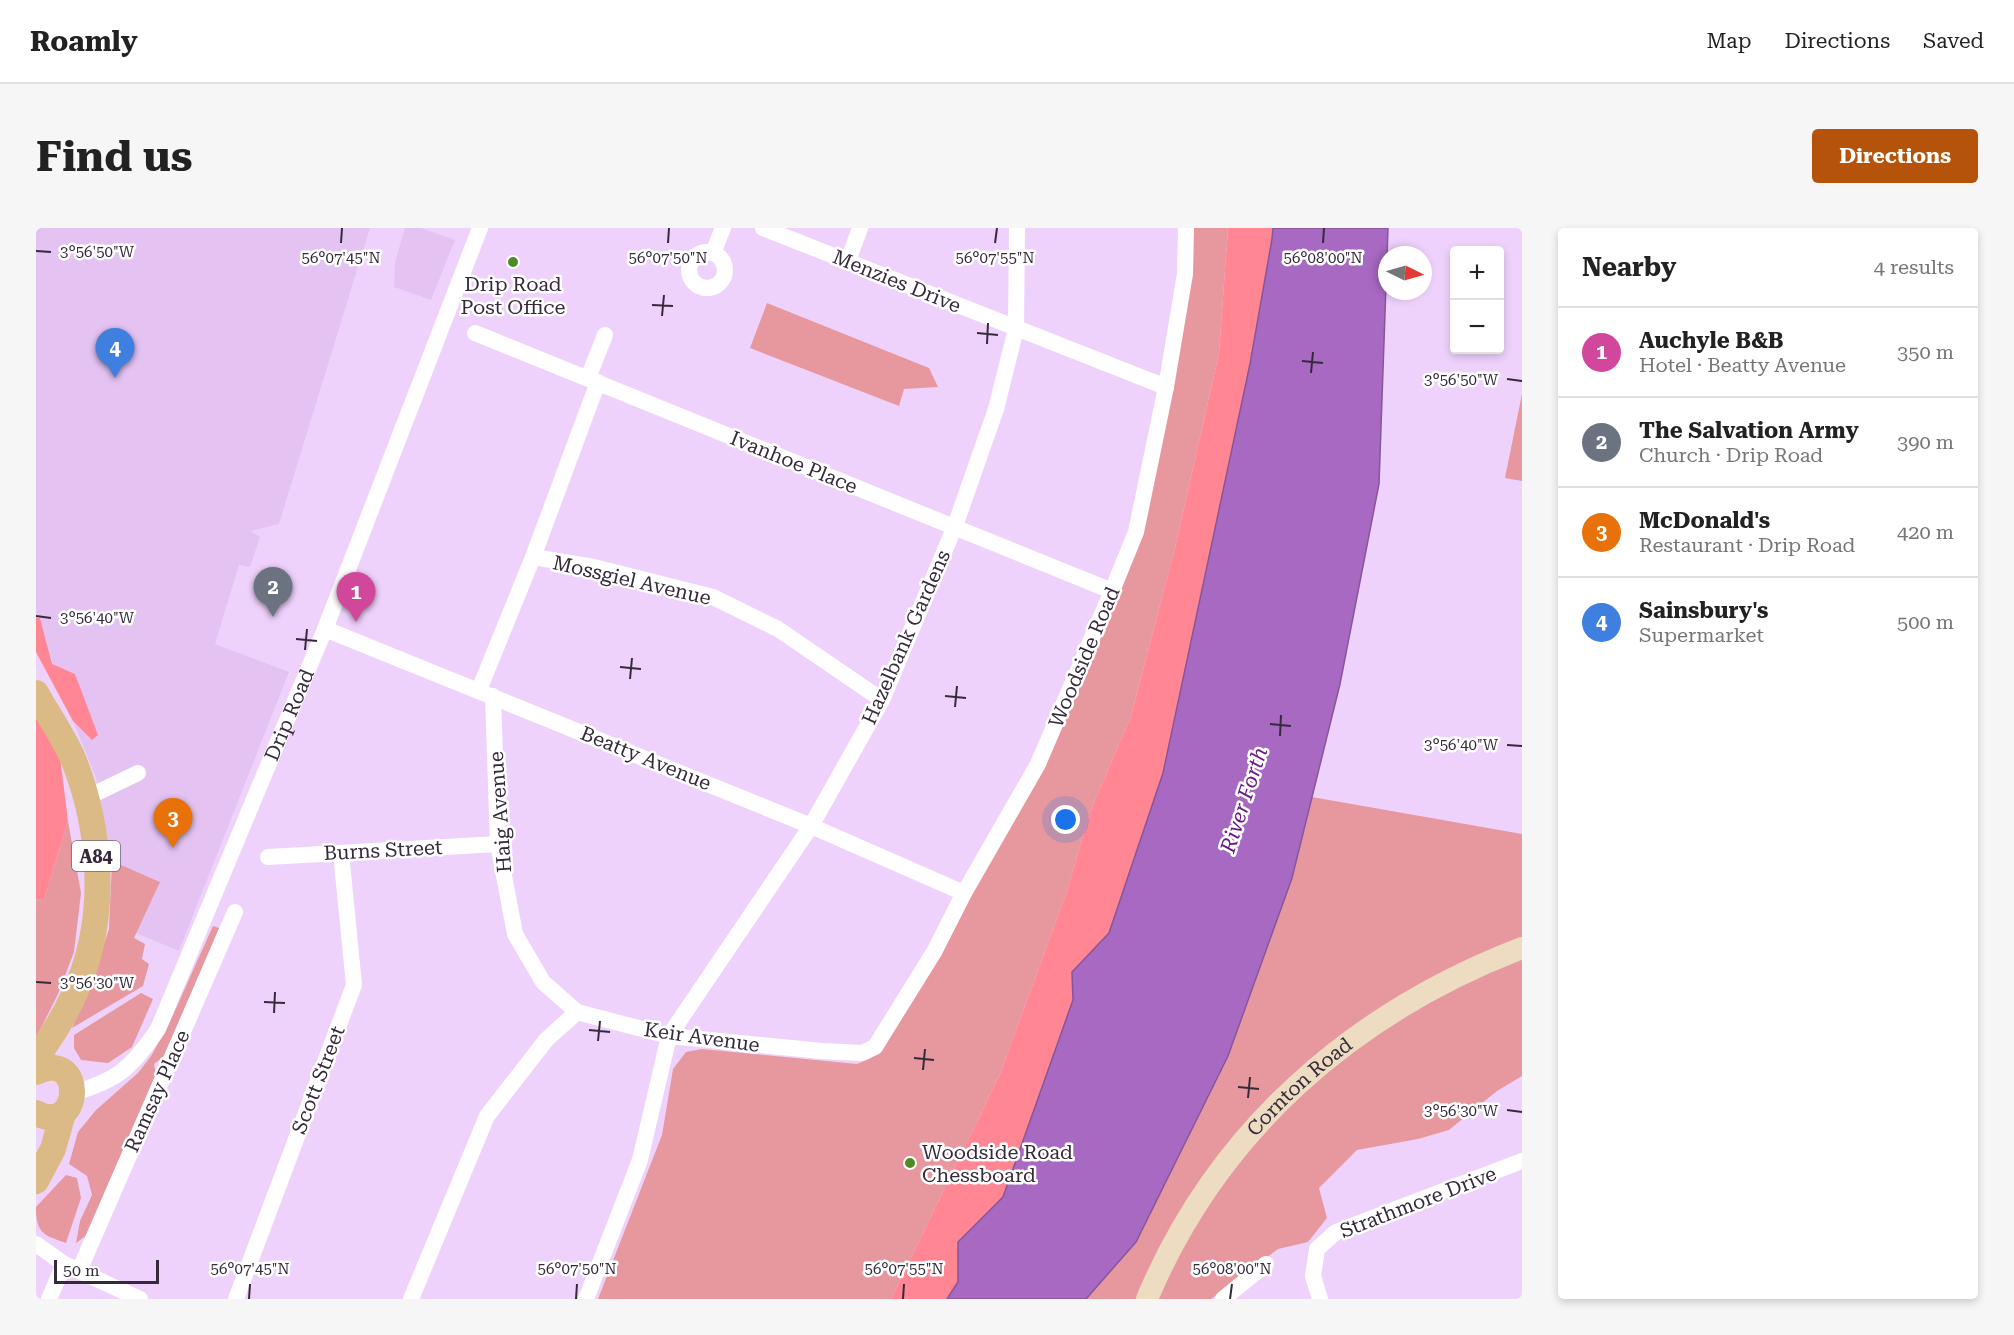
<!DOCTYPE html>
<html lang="en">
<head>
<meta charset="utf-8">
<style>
	:root { --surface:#fff; --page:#f6f6f6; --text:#222; --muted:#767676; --line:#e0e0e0; --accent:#b45309 }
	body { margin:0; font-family:"Roboto Serif",serif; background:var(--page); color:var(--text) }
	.controls { position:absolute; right:18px; top:18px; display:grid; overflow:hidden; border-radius:6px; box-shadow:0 3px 9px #0003 }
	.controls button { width:54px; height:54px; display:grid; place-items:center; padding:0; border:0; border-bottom:2px solid var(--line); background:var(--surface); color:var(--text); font:30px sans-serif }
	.compass { position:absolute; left:1342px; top:18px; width:54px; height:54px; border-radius:50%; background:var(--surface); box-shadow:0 3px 9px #0003; rotate:95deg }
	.scale { position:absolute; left:18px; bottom:15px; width:105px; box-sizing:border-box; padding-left:6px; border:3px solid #352a3a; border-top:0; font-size:16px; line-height:21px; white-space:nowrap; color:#352a3a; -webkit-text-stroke:4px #fff; paint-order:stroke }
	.you { position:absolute; left:1030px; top:592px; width:21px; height:21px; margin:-15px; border:4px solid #fff; border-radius:50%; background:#1a73e8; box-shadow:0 0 0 9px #1a73e833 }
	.badge { display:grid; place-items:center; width:39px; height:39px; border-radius:50%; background:var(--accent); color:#fff; font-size:20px; font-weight:700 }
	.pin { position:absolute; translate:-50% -50px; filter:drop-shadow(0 2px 3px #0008) }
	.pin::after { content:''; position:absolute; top:32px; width:21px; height:18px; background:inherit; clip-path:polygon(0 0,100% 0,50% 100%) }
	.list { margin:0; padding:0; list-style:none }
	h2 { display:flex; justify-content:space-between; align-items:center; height:78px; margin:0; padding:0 24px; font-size:26px }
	h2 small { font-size:20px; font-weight:400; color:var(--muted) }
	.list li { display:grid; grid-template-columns:39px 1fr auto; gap:18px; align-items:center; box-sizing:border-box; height:90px; padding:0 24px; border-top:2px solid var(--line) }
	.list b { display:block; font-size:22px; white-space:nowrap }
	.list p { margin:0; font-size:20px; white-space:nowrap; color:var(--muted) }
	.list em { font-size:20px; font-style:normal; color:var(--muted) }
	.map { position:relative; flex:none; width:1486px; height:1071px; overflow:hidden; border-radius:6px }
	header { display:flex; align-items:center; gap:36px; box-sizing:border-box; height:84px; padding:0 30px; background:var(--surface); border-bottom:2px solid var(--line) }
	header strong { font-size:28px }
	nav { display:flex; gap:33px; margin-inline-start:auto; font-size:21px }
	.intro { display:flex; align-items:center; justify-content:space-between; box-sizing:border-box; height:144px; padding:0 36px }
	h1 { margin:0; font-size:42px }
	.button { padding:15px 27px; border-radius:6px; background:var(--accent); color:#fff; font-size:21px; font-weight:700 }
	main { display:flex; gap:36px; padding:0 36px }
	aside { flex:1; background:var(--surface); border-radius:6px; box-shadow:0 3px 9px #0003 }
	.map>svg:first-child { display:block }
	.built { fill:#e4c3f3 }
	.green { fill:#e7989e }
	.forest { fill:#ff8692 }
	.water { fill:#a869c3; stroke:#86569a; stroke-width:1.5 }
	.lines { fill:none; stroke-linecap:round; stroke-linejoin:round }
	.minor { stroke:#fff; stroke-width:16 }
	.secondary { stroke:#eddcc2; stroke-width:22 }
	.primary { stroke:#dbba85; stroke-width:26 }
	.ticks { fill:none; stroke:#352a3a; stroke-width:2 }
	.poi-dot { fill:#508926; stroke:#fff; stroke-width:2 }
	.labels { text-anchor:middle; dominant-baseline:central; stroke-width:5; stroke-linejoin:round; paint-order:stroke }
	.shield { fill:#fff; stroke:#726a75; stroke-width:1.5 }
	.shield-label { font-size:18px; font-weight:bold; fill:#352a3a }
	.street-label { font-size:20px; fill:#352a3a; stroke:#fff }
	.poi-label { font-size:20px; fill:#352a3a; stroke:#fff }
	.water-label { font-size:21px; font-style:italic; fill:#6b1989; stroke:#fff }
	.ticks-label { font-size:15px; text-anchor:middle; fill:#352a3a; stroke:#fff; stroke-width:5; stroke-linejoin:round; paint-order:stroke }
</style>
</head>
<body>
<header>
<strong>Roamly</strong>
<nav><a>Map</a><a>Directions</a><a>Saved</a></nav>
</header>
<div class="intro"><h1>Find us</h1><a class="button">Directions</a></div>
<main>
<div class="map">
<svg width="1486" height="1071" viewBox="0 0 1486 1071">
	<rect width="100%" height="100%" fill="#efd2fc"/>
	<g class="built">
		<path d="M0 0H334L243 296 215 303 224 309 214 339 203 337 179 416 253 444 143 723 100 705 124 654 76 633 60 550 37 493 0 424Z"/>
		<path d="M369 0H385L419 12 395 72 358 59 359 34Z"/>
	</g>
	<g class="green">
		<path d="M1153 0H1192L1183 125 1139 320 1095 488 1054 584 1031 663 964 846 855 1071H562L626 907 637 841 650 824 666 821 821 836 835 830 873 775 1007 534 1105 292Z"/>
		<path d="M731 75 893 140 902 159 868 161 863 178 714 120Z"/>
		<path d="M1486 166V253L1469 250Z"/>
		<path d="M1276 569 1486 606V848L1461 863 1413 902 1382 911 1321 922 1283 960 1291 990 1272 1014 1242 1021 1175 1071H1050L1100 1014 1192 828 1256 650Z"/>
		<path d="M32 593 45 665 38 724 22 766 0 810V671L8 672Z"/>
		<path d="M76 633 124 654 98 710 109 716 106 731 113 736 107 758 36 800 53 762 73 701Z"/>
		<path d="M177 698 183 700 130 827 118 836 121 852 51 1007 40 1015 44 993 56 967 51 948 33 936 42 904 60 882 102 845 115 828 133 796Z"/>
		<path d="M105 765 117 771 96 819 72 835 45 832 38 820V807Z"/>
		<path d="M30 947 41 950 45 970 30 1015C6 1007 0 1004 0 979Z"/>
	</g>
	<g class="forest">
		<path d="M1192 0H1237L1236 11 1214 136 1127 545 1073 705 1036 744 1037 772 967 969 922 1014V1054L911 1071H855L964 846 1031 663 1054 584 1095 488 1139 320 1183 125Z"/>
		<path d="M0 390H4L16 436 39 446 62 507 56 512 37 493 0 424Z"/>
		<path d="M0 481 24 529 32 593 8 672 0 671Z"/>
	</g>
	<path class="water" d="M1237 0H1352L1343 256 1304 456 1256 650 1192 828 1100 1014 1050 1071H911L922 1054V1014L967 969 1037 772 1036 744 1073 705 1127 545 1214 136 1236 11Z"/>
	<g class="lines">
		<g class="minor">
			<path d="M727 0 1130 159"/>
			<circle cx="671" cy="42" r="18"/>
			<path d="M677 25 687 0"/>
			<path d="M812 33 824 0"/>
			<path d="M439 105 1076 363"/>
			<path d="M552 150 569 107"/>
			<path d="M497 329 558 339 677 369 742 401 846 472"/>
			<path d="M289 401 775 598 928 665"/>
			<path d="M443 462 497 329 562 154"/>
			<path d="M457 468 462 616 479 706 507 754 541 784"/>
			<path d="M50 570 102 545"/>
			<path d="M232 629 462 616"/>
			<path id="s1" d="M37 865C83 852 96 839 122 801L289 401 444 0"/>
			<path d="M0 1016 28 1036"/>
			<path d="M43 1043 199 684"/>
			<path d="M13 1071 28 1036 104 1071"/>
			<path d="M200 1071 318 757 305 625"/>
			<path d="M375 1071 451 888 510 812 541 784 633 808 786 823 826 825 839 819 898 724 928 665 1002 536 1076 363 1100 304 1130 159 1149 46 1150 0"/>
			<path d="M550 1071 604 932 633 808 775 598 846 472 919 298 960 181 980 101 981 0"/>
			<path d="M1187 1071 1230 1036"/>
			<path d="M1284 1071 1277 1048 1281 1021 1300 1004 1486 933"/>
		</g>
		<path class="secondary" id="s2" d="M1111 1071C1182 902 1317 785 1486 720"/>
		<g class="primary">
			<path d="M0 465C12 487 28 509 38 533 64 599 71 679 46 747 40 764 31 782 22 797 14 811 5 821 0 836"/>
			<path d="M0 844C50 820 46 909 0 885"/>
			<path d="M0 953 17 921 27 885"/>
		</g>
	</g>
	<path class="ticks" d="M305 15 306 0M632 15 633 0M959 15 961 0M1287 15 1288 0M0 23 15 24M616 77 637 78M626 88 628 67M941 105 962 107M951 116 952 95M1266 133 1287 135M1275 145 1277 124M1471 151 1486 153M0 388 15 390M260 411 281 413M269 422 271 401M584 439 605 441M594 451 596 430M909 468 930 470M919 479 921 458M1234 496 1255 498M1244 508 1245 487M1471 517 1486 518M0 754 15 755M228 774 249 775M238 785 239 764M553 802 574 804M562 813 564 793M878 830 898 832M887 842 889 821M1202 859 1223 861M1212 870 1214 849M1471 882 1486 884M213 1071 214 1056M540 1071 541 1056M867 1071 868 1056M1194 1071 1196 1056"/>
	<g class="poi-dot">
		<circle cx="477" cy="34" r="6"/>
		<circle cx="874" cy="935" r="6"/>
	</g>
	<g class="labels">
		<rect class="shield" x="36" y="613" width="48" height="30" rx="4.5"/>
		<g class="shield-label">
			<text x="60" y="628">A84</text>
		</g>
		<g class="street-label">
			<text transform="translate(861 53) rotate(22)">Menzies Drive</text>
			<text transform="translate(758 234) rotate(22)">Ivanhoe Place</text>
			<text transform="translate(596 352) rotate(13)">Mossgiel Avenue</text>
			<text transform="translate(870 409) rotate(-66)">Hazelbank Gardens</text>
			<text transform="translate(1048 429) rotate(-67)">Woodside Road</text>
			<text stroke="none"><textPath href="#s1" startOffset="450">Drip Road</textPath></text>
			<text transform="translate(610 530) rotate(22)">Beatty Avenue</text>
			<text transform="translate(464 584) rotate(-94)">Haig Avenue</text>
			<text transform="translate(347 622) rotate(-3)">Burns Street</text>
			<text transform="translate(666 809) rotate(8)">Keir Avenue</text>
			<text transform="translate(282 852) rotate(-69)">Scott Street</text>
			<text stroke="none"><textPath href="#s2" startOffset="264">Cornton Road</textPath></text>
			<text transform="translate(121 863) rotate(-66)">Ramsay Place</text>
			<text transform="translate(1382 974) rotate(-21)">Strathmore Drive</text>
		</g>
		<g class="poi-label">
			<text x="477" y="56">Drip Road<tspan x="477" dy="23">Post Office</tspan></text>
			<text x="886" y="924" text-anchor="start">Woodside Road<tspan x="886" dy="23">Chessboard</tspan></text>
		</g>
		<g class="water-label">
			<text transform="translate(1208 572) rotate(-72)">River Forth</text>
		</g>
	</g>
	<g class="ticks-label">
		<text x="61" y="29">3°56'50"W</text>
		<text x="305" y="35">56°07'45"N</text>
		<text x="632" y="35">56°07'50"N</text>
		<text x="959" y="35">56°07'55"N</text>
		<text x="1287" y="35">56°08'00"N</text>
		<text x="1425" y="157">3°56'50"W</text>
		<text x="61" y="395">3°56'40"W</text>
		<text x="1425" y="522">3°56'40"W</text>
		<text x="61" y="760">3°56'30"W</text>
		<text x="1425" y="888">3°56'30"W</text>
		<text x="214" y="1046">56°07'45"N</text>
		<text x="541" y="1046">56°07'50"N</text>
		<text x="868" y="1046">56°07'55"N</text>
		<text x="1196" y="1046">56°08'00"N</text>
	</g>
</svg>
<div class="controls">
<button>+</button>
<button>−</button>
</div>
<svg class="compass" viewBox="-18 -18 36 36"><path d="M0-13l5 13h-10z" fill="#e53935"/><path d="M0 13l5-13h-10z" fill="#767676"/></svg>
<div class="scale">50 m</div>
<div class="you"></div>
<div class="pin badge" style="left:320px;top:394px;background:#d1479c">1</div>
<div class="pin badge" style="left:237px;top:389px;background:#6b7280">2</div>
<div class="pin badge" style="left:137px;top:620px;background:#e8710a">3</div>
<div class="pin badge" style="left:79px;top:150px;background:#3f7fe0">4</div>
</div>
<aside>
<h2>Nearby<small>4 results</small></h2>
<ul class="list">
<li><span class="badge" style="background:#d1479c">1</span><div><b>Auchyle B&amp;B</b><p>Hotel · Beatty Avenue</p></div><em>350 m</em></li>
<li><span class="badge" style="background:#6b7280">2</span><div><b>The Salvation Army</b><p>Church · Drip Road</p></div><em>390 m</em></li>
<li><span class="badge" style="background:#e8710a">3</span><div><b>McDonald's</b><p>Restaurant · Drip Road</p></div><em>420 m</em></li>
<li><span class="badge" style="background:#3f7fe0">4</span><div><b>Sainsbury's</b><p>Supermarket</p></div><em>500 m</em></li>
</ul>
</aside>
</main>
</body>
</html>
